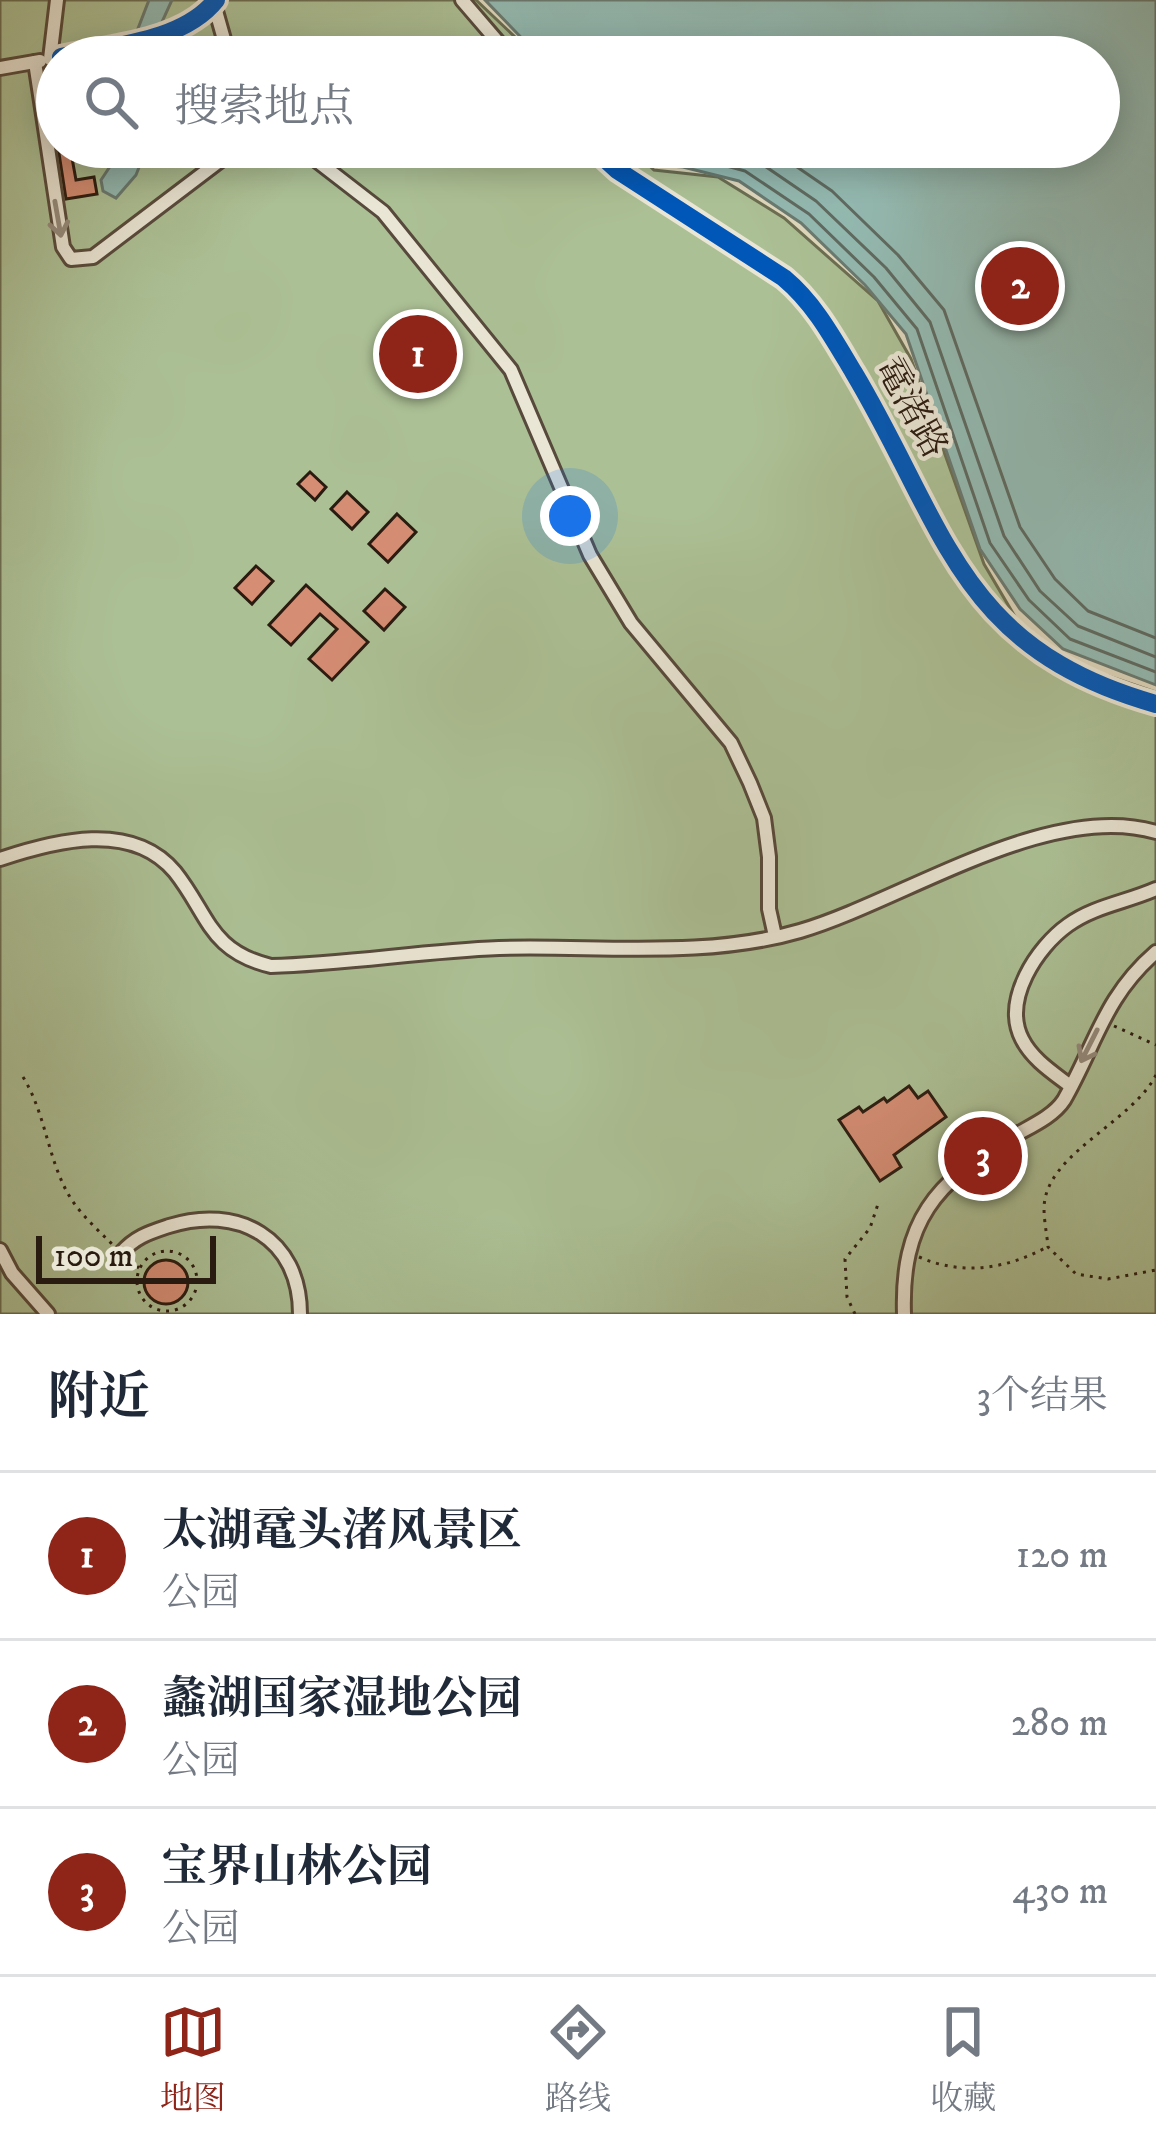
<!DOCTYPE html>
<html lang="zh">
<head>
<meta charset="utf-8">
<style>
	:root { --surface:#fff; --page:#f6f6f7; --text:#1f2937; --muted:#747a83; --line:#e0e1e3; --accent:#8f2418 }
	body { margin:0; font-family:"IM FELL DW Pica","Noto Serif SC",serif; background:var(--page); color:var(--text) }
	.scale { position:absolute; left:36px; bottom:30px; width:180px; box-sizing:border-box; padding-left:12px; border:6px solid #2a1b10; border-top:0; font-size:33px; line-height:42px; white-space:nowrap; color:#2a1b10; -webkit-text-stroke:9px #eae6d5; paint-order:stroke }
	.you { position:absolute; left:570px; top:516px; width:42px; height:42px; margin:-30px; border:9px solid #fff; border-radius:50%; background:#1a73e8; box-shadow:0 0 0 18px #1a73e833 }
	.badge { display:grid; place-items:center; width:78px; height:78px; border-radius:50%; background:var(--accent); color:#fff; font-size:39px; font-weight:700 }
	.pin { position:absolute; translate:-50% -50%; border:6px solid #fff; box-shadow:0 3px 12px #0006 }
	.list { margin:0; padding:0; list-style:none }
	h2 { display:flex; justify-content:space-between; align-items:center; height:156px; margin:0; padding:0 48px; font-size:51px }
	h2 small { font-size:39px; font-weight:400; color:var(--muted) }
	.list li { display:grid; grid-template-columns:78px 1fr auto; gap:36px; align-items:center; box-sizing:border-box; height:168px; padding:0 48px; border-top:3px solid var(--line) }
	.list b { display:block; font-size:45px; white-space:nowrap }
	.list p { margin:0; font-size:39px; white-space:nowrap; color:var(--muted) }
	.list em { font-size:39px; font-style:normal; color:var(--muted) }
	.icon { flex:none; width:66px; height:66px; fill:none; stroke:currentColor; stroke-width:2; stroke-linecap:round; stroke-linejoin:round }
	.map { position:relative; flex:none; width:1156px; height:1314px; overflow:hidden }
	.search { position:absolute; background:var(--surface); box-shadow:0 6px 30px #0003; left:36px; right:36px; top:36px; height:132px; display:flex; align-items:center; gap:30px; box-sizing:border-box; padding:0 42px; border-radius:66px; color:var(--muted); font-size:45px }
	.sheet { height:660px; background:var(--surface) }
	nav { display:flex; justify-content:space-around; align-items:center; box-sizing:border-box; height:168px; border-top:3px solid var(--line); background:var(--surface); font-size:33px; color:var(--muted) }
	nav a { display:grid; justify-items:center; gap:6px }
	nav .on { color:var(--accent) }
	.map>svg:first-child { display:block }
	.green { fill:#acc095; stroke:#6b6e52; stroke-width:3 }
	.water { fill:#93bab2; stroke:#697a71; stroke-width:3 }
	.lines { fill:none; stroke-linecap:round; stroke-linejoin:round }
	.shore { stroke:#5e6a61; stroke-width:3 }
	.building { fill:#d58d74; stroke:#2a1b10; stroke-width:3 }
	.minor-casing { stroke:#574a3c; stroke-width:18 }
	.path { stroke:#2a1b10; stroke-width:3; stroke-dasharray:3 6; stroke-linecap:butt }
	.minor { stroke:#eae6d5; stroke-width:12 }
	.cycleway-casing { stroke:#eae6d5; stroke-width:26 }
	.cycleway { stroke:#0057b8; stroke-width:18 }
	.oneway { stroke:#948b7c }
	.labels { text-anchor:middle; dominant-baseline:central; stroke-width:9; stroke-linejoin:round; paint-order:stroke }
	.street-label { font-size:36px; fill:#2a1b10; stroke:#eae6d5 }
</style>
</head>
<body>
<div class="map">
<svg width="1156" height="1314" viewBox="0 0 1156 1314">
	<rect width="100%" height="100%" fill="#dfd8be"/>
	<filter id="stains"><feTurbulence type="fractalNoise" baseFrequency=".00167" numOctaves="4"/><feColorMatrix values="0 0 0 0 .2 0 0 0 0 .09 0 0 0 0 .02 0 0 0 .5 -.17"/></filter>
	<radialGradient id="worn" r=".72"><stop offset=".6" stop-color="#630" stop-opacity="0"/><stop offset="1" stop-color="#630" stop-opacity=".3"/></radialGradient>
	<path class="green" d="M0 0H476L536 57H57V147H629L654 170 718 177 784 218 878 301 911 359 984 564 1017 620 1070 663 1156 692V1314H0Z"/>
	<g class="water">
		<path d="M149 0H172L146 57H127Z"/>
		<path d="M485 0H1156V685L1063 649 1020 609 980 549 906 334 865 285 801 223 739 181 683 167 657 165 637 147H1099V57H540Z"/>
		<path d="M123 147H147L136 175 116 198 103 191 101 180Z"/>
	</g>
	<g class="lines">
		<g class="shore">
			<path d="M655 147 663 153 686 155 745 171 809 214 874 277 917 329 990 543 1029 600 1070 639 1156 672"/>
			<path d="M714 147 753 158 816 201 886 268 930 322 1004 536 1040 591 1078 626 1156 657"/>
			<path d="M768 147 832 191 898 255 944 310 1020 527 1055 579 1088 611 1156 638"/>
		</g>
	</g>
	<g class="building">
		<path d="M58 147H70L76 180 94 177 97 194 66 199Z"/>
		<path d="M310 472 326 487 315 500 298 484Z"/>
		<path d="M347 492 368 512 352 529 331 509Z"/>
		<path d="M397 514 416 532 388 562 369 544Z"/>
		<path d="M256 566 273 581 252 604 235 588Z"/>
		<path d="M306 585 368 642 332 680 309 659 337 629 320 614 291 645 269 625Z"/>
		<path d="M385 589 405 607 384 630 364 611Z"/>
		<path d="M909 1086 918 1098 928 1091 946 1117 894 1155 901 1167 880 1181 839 1120 859 1107 863 1112 884 1098 887 1102Z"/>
		<circle cx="166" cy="1282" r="22"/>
	</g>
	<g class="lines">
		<g class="minor-casing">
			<g id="minor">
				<path d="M462 0 511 57"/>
				<path d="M214 4 229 57"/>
				<path d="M61 57C110 46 183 42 216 0"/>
				<path d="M50 59 57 0"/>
				<path d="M35 62 63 247 71 259 93 257 238 147"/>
				<path d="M0 68 40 61"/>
				<path d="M299 147 383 212 511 370 590 555 631 623 731 743 750 783 764 818 769 857V909L775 936"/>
				<path d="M592 147 617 170 784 278C815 304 833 338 854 373 947 529 958 648 1156 704"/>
				<path d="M0 859C54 841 132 820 175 872 209 915 209 951 271 966 347 964 422 951 499 948 597 945 704 959 800 931 902 901 1049 800 1156 832"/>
				<path d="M1069 1085C1052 1072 1032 1059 1022 1039 1002 1000 1037 947 1068 925 1094 906 1127 902 1156 889"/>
				<path d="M0 1250 12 1273 48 1314"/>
				<path d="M121 1253C135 1237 148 1233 169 1226 238 1204 300 1238 300 1314"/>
				<path d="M904 1314C901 1222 935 1182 1012 1137 1029 1127 1053 1117 1064 1100 1096 1044 1104 997 1156 952"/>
			</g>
		</g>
		<g class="path">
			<path d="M1114 1026 1156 1045"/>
			<path d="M1156 1075C1133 1120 1054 1151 1045 1199 1042 1213 1047 1233 1048 1247L1076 1274 1108 1279 1156 1270"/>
			<path d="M23 1077C44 1111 47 1151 64 1186 75 1210 96 1228 114 1246"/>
			<circle cx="167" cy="1281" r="30"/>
			<path d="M919 1257C963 1276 1006 1269 1047 1247"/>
			<path d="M130 1261 139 1268"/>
			<path d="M855 1314 847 1297 845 1259 870 1228 878 1204"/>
		</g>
		<use href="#minor" class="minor"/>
		<g class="cycleway-casing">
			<g id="cycleway">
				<path d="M61 57C110 46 183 42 216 0"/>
				<path d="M592 147 617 170 784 278C815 304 833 338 854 373 947 529 958 648 1156 704"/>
			</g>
		</g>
		<use href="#cycleway" class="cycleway"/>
	</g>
	<defs><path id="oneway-shaft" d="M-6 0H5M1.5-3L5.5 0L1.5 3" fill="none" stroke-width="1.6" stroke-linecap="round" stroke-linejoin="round" transform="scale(3)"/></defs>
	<g class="oneway">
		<use href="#oneway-shaft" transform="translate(58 219) rotate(80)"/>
		<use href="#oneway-shaft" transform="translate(1089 1046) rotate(117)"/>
	</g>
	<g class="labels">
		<g class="street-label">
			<text transform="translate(911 408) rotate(61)">鼋渚路</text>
		</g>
	</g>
	<rect width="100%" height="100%" filter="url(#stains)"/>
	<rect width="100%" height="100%" fill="url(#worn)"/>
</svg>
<div class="scale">100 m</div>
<div class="you"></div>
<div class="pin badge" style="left:418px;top:354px">1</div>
<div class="pin badge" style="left:1020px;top:286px">2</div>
<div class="pin badge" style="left:983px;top:1156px">3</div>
<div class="search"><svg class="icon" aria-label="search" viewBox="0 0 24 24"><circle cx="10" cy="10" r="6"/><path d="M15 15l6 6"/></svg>搜索地点</div>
</div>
<section class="sheet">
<h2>附近<small>3个结果</small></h2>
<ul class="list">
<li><span class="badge">1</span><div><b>太湖鼋头渚风景区</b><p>公园</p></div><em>120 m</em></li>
<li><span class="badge">2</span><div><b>蠡湖国家湿地公园</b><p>公园</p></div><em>280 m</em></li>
<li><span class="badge">3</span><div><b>宝界山林公园</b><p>公园</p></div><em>430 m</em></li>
</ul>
</section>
<nav>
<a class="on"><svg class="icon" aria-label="map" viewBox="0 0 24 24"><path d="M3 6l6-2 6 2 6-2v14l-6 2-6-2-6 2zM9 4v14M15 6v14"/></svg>地图</a>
<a><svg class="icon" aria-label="directions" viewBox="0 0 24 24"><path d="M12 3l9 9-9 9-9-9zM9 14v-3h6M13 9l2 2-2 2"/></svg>路线</a>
<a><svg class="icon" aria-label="saved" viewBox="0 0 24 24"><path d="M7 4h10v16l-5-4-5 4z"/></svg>收藏</a>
</nav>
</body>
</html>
